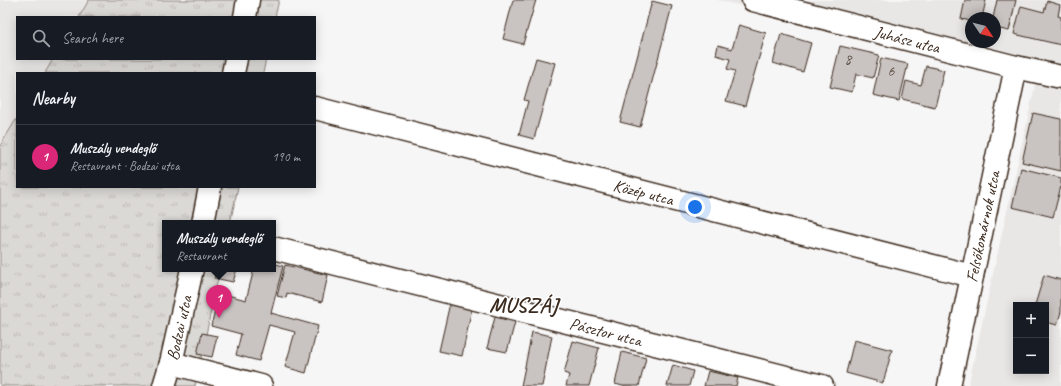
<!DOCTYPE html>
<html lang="en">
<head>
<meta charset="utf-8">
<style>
	:root { --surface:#171b24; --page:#20242c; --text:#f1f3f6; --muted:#9ea1a6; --line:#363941; --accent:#db2777 }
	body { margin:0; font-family:Caveat,sans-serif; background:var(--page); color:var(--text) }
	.controls { position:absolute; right:12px; bottom:12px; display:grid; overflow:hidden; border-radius:0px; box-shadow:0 2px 10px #0003 }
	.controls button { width:36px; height:36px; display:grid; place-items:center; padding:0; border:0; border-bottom:1px solid var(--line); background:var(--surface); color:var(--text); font:20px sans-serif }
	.compass { position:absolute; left:965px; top:12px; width:36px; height:36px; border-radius:50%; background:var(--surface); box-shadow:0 2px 10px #0003; rotate:125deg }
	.you { position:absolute; left:695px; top:207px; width:14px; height:14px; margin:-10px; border:3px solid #fff; border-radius:50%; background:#1a73e8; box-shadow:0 0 0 6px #1a73e833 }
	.badge { display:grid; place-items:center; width:26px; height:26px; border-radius:50%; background:var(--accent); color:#fff; font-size:13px; font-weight:700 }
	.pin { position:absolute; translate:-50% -33px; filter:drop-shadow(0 1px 2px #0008) }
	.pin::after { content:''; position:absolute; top:21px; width:14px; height:12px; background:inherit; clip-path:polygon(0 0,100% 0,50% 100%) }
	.popup { position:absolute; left:162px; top:220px; width:114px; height:52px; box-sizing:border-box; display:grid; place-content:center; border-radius:0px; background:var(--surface); filter:drop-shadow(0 1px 3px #0005); font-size:13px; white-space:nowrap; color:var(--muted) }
	.popup b { font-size:15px; color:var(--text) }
	.popup::after { content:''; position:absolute; left:50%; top:100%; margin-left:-8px; border:8px solid transparent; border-top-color:var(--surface) }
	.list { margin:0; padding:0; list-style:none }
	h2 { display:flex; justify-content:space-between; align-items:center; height:52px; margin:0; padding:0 16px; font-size:17px }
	h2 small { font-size:13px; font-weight:400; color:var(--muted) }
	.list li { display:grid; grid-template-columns:26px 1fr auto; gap:12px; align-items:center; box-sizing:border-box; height:64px; padding:0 16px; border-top:1px solid var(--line) }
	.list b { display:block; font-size:15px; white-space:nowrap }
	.list p { margin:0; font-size:13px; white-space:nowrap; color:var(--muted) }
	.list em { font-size:13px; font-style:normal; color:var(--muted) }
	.icon { flex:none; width:22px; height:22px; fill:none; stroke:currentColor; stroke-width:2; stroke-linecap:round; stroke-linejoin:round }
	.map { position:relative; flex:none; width:1061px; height:386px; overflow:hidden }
	.search { position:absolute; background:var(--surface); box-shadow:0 2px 10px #0003; left:16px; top:16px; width:300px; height:44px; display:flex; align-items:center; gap:10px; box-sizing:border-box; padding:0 14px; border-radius:0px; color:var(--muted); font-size:15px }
	.panel { position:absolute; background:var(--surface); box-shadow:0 2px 10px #0003; left:16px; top:72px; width:300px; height:116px; border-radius:0px }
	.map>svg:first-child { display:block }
	.built { fill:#e9e7e6; fill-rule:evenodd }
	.grass { fill:url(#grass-tufts); stroke:#8b827a }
	.building { fill:#c9c3c1; stroke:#3b2a1e }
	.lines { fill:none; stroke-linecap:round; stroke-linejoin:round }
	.minor-casing { stroke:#3b2a1e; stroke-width:25 }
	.minor { stroke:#fff; stroke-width:22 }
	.labels { text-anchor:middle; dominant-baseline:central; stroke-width:3; stroke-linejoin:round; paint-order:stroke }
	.number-label { font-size:15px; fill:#5e5047 }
	.street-label { font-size:17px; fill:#3b2a1e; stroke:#fff }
	.district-label { font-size:21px; font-weight:bold; letter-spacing:1px; fill:#3b2a1e; stroke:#fff }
</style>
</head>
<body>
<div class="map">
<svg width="1061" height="386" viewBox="0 0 1061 386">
	<defs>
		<pattern id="grass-tufts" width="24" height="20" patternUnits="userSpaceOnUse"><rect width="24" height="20" fill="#dbd9d6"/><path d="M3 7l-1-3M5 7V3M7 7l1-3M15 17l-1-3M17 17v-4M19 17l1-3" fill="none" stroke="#bdbab7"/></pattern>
	</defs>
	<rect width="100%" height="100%" fill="#f7f6f6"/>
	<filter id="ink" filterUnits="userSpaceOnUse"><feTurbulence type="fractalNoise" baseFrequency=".025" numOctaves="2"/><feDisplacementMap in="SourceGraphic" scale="8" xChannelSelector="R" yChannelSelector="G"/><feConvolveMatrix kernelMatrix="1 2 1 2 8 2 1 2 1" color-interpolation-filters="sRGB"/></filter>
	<g filter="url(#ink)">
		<g class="built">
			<path d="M0 0H89L79 17H17V59H53L45 73H17V118L0 146Z"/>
			<path d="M717 0H1061V386H968L1037 76ZM971 18H995V42H971ZM1016 305H1046V371H1016Z"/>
		</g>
		<g class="grass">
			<path d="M89 0H279L275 17H79Z"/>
			<path d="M53 59H266L263 73H45Z"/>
			<path d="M17 118V187H238L230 223H165V269H220L195 386H0V146Z"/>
		</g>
		<g class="building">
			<path d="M513 0H536L523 44 503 39Z"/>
			<path d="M965 0H986L982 18H971V21L961 19Z"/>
			<path d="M997 0H1016L1009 31 995 28V18H993Z"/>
			<path d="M652 1 672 6 640 127 620 122Z"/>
			<path d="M1047 1 1060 5 1058 16 1061 17V45L1014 34 1021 6 1044 12Z"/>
			<path d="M739 25 766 33 745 106 726 101 735 71 727 69 730 59 716 55 718 45 732 49Z"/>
			<path d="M781 34 811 43 803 72 773 63Z"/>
			<path d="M840 46 879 55 873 78 856 74 852 92 830 87Z"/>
			<path d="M536 58 555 63 534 139 519 135 528 101 524 100Z"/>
			<path d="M881 58 908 64 899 101 873 95Z"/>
			<path d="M926 66 944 70 935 107 902 99 906 81 921 85Z"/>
			<path d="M1033 113 1061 119V171L1022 162Z"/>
			<path d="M1021 168 1061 178V186L1053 217 1012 207Z"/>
			<path d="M273 263 283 266 271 313 318 326 306 373 285 367 295 332 269 325 259 361 236 355 241 334 211 326 220 293 246 300 254 269H273Z"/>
			<path d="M285 265 328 275 322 302 287 293 286 298 277 296Z"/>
			<path d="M217 269H237L233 282 214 278Z"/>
			<path d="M1044 275 1061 280V312L1057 325 1046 322V305H1035Z"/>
			<path d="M450 303 472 308 462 356 439 351Z"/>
			<path d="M495 317 515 322 507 352 487 348Z"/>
			<path d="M532 332 552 336 542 386H521Z"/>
			<path d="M202 333 217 336 212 357 197 354Z"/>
			<path d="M854 340 892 350 883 383 846 373Z"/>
			<path d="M573 341 599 348 589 386H566L569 375 564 373Z"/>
			<path d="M622 352 646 358 639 386H623L615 384Z"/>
			<path d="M673 365 693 371 689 386H667Z"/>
			<path d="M708 371 738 378 736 386H704Z"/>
		</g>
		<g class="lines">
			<g class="minor-casing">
				<g id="minor">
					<path id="s1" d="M753 0 1016 67 1061 77"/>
					<path d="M245 17 248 0"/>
					<path d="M233 73 236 59"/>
					<path id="s2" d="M315 108 972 276"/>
					<path d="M203 223 210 187"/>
					<path id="s3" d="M273 248 822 386"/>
					<path d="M171 363 261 386"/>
					<path id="s4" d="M164 386 171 363 192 269"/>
					<path id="s5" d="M949 386 1016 67"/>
				</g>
			</g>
			<use href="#minor" class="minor"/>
		</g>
	</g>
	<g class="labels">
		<g class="number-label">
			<text x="848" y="59">8</text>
			<text x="891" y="71">6</text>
		</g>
		<g class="street-label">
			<text stroke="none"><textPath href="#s1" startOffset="159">Juhász utca</textPath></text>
			<text stroke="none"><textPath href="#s2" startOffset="339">Közép utca</textPath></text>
			<text stroke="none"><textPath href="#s5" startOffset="163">Felsőkomárnok utca</textPath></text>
			<text stroke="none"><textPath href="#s4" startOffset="60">Bodzai utca</textPath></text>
			<text stroke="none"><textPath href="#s3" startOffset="343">Pásztor utca</textPath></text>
		</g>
		<g class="district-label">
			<text x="524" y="305">MUSZÁJ</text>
		</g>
	</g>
</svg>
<div class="controls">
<button>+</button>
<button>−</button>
</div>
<svg class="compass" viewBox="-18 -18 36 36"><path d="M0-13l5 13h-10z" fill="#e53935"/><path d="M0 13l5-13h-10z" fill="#9ea1a6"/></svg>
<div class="you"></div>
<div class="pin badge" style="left:219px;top:318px">1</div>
<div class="popup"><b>Muszály vendeglő</b>Restaurant</div>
<div class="search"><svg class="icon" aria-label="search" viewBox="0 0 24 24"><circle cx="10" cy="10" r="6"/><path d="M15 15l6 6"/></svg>Search here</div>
<section class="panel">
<h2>Nearby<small></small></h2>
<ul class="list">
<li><span class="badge">1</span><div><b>Muszály vendeglő</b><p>Restaurant · Bodzai utca</p></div><em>190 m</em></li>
</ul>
</section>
</div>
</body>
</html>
